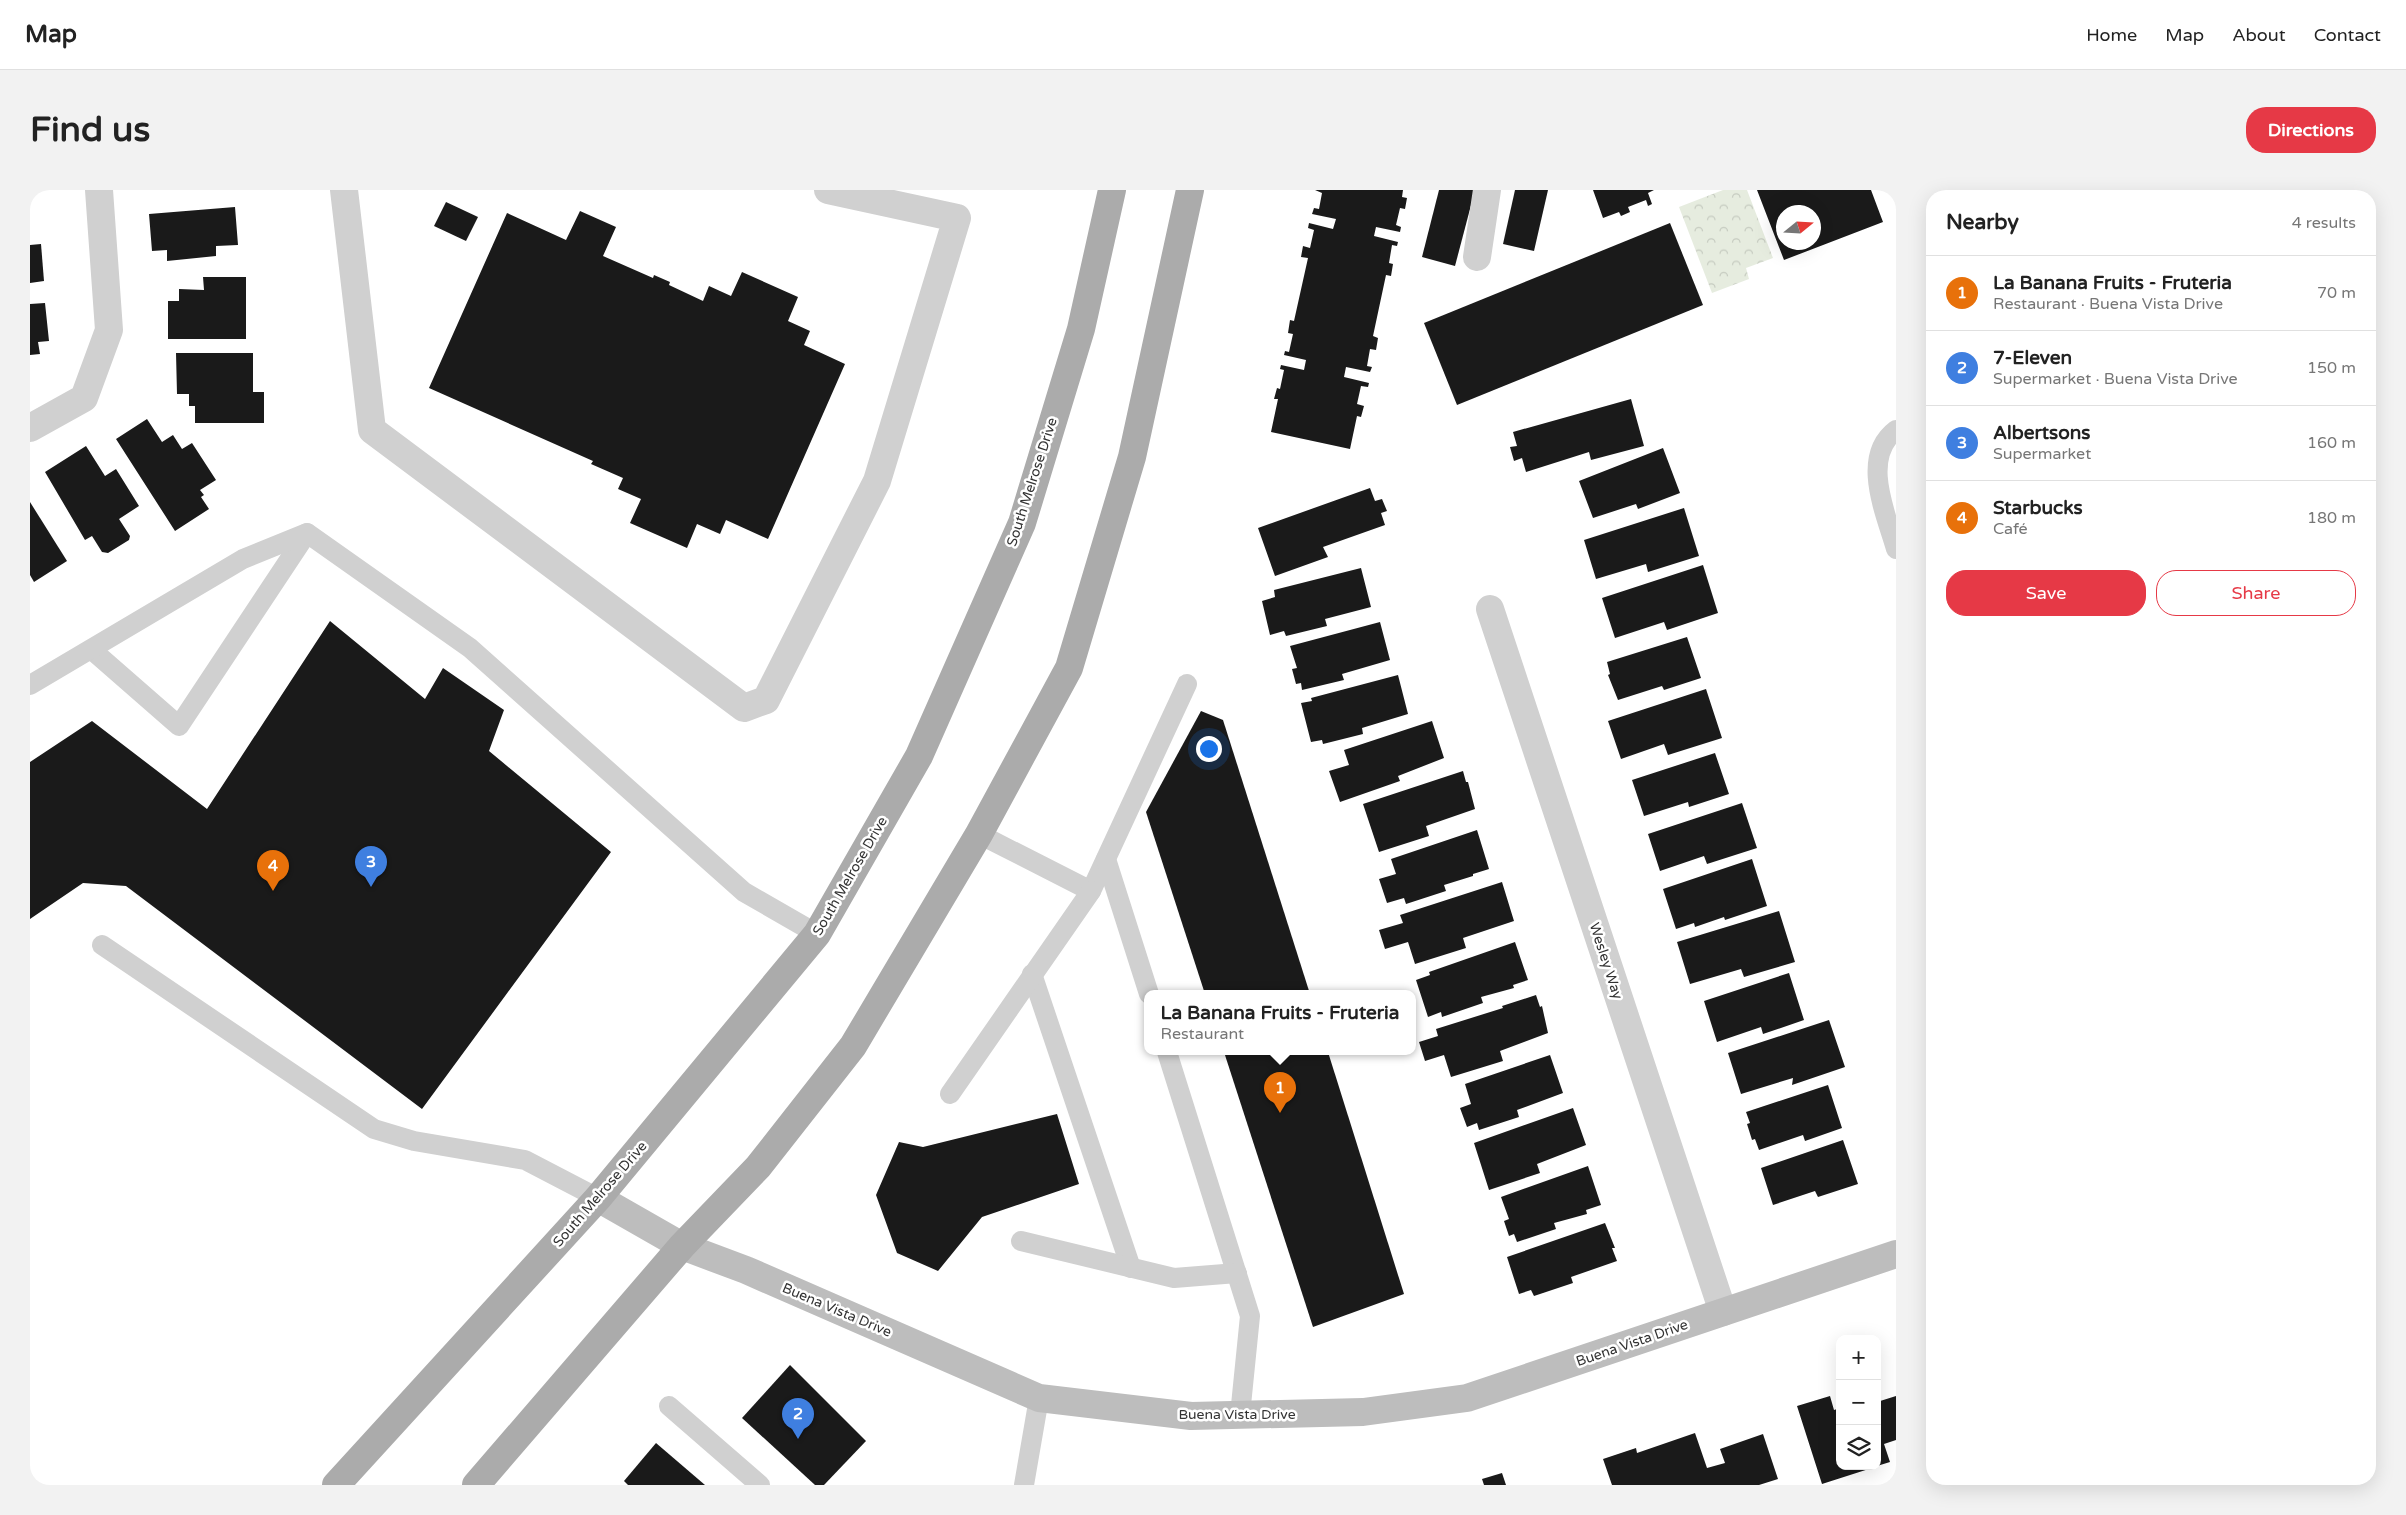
<!DOCTYPE html>
<html lang="en">
<head>
<meta charset="utf-8">
<style>
	:root { --surface:#fff; --page:#f2f2f2; --text:#222; --muted:#767676; --line:#e0e0e0; --accent:#e63946 }
	body { margin:0; font-family:"Varela Round",sans-serif; background:var(--page); color:var(--text) }
	.controls { position:absolute; right:15px; bottom:15px; display:grid; overflow:hidden; border-radius:10px; box-shadow:0 5px 20px #0002 }
	.controls button { width:45px; height:45px; display:grid; place-items:center; padding:0; border:0; border-bottom:1px solid var(--line); background:var(--surface); color:var(--text); font:25px sans-serif }
	.compass { position:absolute; left:1746px; top:15px; width:45px; height:45px; border-radius:50%; background:var(--surface); box-shadow:0 5px 20px #0002; rotate:72deg }
	.you { position:absolute; left:1178px; top:558px; width:18px; height:18px; margin:-12px; border:4px solid #fff; border-radius:50%; background:#1a73e8; box-shadow:0 0 0 8px #1a73e833 }
	.badge { display:grid; place-items:center; width:32px; height:32px; border-radius:50%; background:var(--accent); color:#fff; font-size:16px; font-weight:700 }
	.pin { position:absolute; translate:-50% -41px; filter:drop-shadow(0 1px 2px #0008) }
	.pin::after { content:''; position:absolute; top:26px; width:18px; height:15px; background:inherit; clip-path:polygon(0 0,100% 0,50% 100%) }
	.popup { position:absolute; left:1114px; top:800px; width:272px; height:65px; box-sizing:border-box; display:grid; place-content:center; border-radius:10px; background:var(--surface); filter:drop-shadow(0 1px 4px #0005); font-size:16px; white-space:nowrap; color:var(--muted) }
	.popup b { font-size:19px; color:var(--text) }
	.popup::after { content:''; position:absolute; left:50%; top:100%; margin-left:-10px; border:10px solid transparent; border-top-color:var(--surface) }
	.list { margin:0; padding:0; list-style:none }
	h2 { display:flex; justify-content:space-between; align-items:center; height:65px; margin:0; padding:0 20px; font-size:21px }
	h2 small { font-size:16px; font-weight:400; color:var(--muted) }
	.list li { display:grid; grid-template-columns:32px 1fr auto; gap:15px; align-items:center; box-sizing:border-box; height:75px; padding:0 20px; border-top:1px solid var(--line) }
	.list b { display:block; font-size:19px; white-space:nowrap }
	.list p { margin:0; font-size:16px; white-space:nowrap; color:var(--muted) }
	.list em { font-size:16px; font-style:normal; color:var(--muted) }
	.actions { display:flex; gap:10px; padding:15px 20px }
	.actions a { flex:1; padding:11px 0; border:1px solid var(--accent); border-radius:20px; text-align:center; font-size:18px; color:var(--accent) }
	.actions .main { background:var(--accent); color:#fff }
	.icon { flex:none; width:28px; height:28px; fill:none; stroke:currentColor; stroke-width:2; stroke-linecap:round; stroke-linejoin:round }
	.map { position:relative; flex:none; width:1866px; height:1295px; overflow:hidden; border-radius:20px }
	header { display:flex; align-items:center; gap:30px; box-sizing:border-box; height:70px; padding:0 25px; background:var(--surface); border-bottom:1px solid var(--line) }
	header strong { font-size:24px }
	nav { display:flex; gap:28px; margin-inline-start:auto; font-size:18px }
	.intro { display:flex; align-items:center; justify-content:space-between; box-sizing:border-box; height:120px; padding:0 30px }
	h1 { margin:0; font-size:35px }
	.button { padding:12px 22px; border-radius:20px; background:var(--accent); color:#fff; font-size:18px; font-weight:700 }
	main { display:flex; gap:30px; padding:0 30px }
	aside { flex:1; background:var(--surface); border-radius:20px; box-shadow:0 5px 20px #0002 }
	.map>svg:first-child { display:block }
	.forest { fill:url(#forest-crowns) }
	.building { fill:#1a1a1a; fill-rule:evenodd }
	.lines { fill:none; stroke-linecap:round; stroke-linejoin:round }
	.lane { stroke:#d0d0d0; stroke-width:20 }
	.street { stroke:#d0d0d0; stroke-width:28 }
	.secondary { stroke:#bdbdbd; stroke-width:28 }
	.primary { stroke:#ababab; stroke-width:28 }
	.labels { text-anchor:middle; dominant-baseline:central; stroke-width:5; stroke-linejoin:round; paint-order:stroke }
	.street-label { font-size:14px; fill:#333; stroke:#fff }
</style>
</head>
<body>
<header>
<strong>Map</strong>
<nav><a>Home</a><a>Map</a><a>About</a><a>Contact</a></nav>
</header>
<div class="intro"><h1>Find us</h1><a class="button">Directions</a></div>
<main>
<div class="map">
<svg width="1866" height="1295" viewBox="0 0 1866 1295">
	<defs>
		<pattern id="forest-crowns" width="20" height="18" patternUnits="userSpaceOnUse" patternTransform="scale(1.25)"><rect width="20" height="18" fill="#e6ecdf"/><path d="M2 6a3 3 0 1 1 6 0M12 15a3 3 0 1 1 6 0" fill="none" stroke="#c6cbc0"/></pattern>
	</defs>
	<rect width="100%" height="100%" fill="#fff"/>
	<path class="forest" d="M1693 0H1717L1743 68 1716 78 1719 89 1682 103 1649 17Z"/>
	<g class="building">
		<path d="M1285 0H1373L1372 7 1377 8 1375 19 1370 18 1366 35 1371 37 1370 42 1346 37 1344 46 1368 52 1367 56 1362 55 1359 73 1363 74 1361 86 1356 85 1343 146 1348 148 1346 160 1340 159 1337 176 1342 177 1340 182 1316 177 1314 187 1339 193 1338 197 1331 196 1327 214 1334 216 1331 227 1327 226 1320 259 1241 242 1248 209H1244L1247 198 1250 199 1254 180 1250 179 1251 175 1274 180 1276 170 1254 165 1255 161 1259 162 1263 144 1258 143 1260 130 1264 131 1278 68 1271 67 1273 56 1280 58 1284 40 1278 38 1279 33 1303 39 1306 29 1282 24 1284 18 1289 19 1292 3Z"/>
		<path d="M1409 0H1445L1425 76 1392 67Z"/>
		<path d="M1485 0H1518L1504 61 1473 54Z"/>
		<path d="M1563 0H1624L1618 3 1622 14 1618 16 1616 10 1598 17 1600 22 1591 26 1589 22 1573 28Z"/>
		<path d="M1727 0H1841L1853 32 1754 70ZM1754 22H1784V52H1754Z"/>
		<path d="M416 12 448 27 436 51 404 36Z"/>
		<path d="M205 17 208 55 186 56V66L137 71V60L122 61 119 24Z"/>
		<path d="M550 21 586 37 573 66 623 88 624 85 640 92 639 95 673 111 679 96 701 106 712 82 768 107 758 131 780 141 774 155 815 174 738 349 696 330 690 344 667 334 657 358 600 333 611 309 588 299 593 288 561 274 563 271 399 198 477 23 536 50Z"/>
		<path d="M1640 33 1673 115 1427 215 1394 133Z"/>
		<path d="M11 54 14 91 0 93V55Z"/>
		<path d="M173 87H216V149H138V111H149V99L174 100Z"/>
		<path d="M15 113 19 151 8 152 10 164 0 165V114Z"/>
		<path d="M146 163H223V202H234V233H165V216H159V204H147Z"/>
		<path d="M1601 209 1614 256 1561 270 1559 262 1496 282 1492 268 1484 271 1480 257 1487 256 1483 242Z"/>
		<path d="M117 229 132 252 143 245 152 259 162 253 186 290 170 300 174 305 171 307 179 319 145 341 86 249Z"/>
		<path d="M56 256 75 286 86 279 109 316 89 329 100 346 99 350 78 363 72 362 62 346 55 350 15 282Z"/>
		<path d="M1633 258 1650 303 1608 319 1606 314 1563 328 1549 291Z"/>
		<path d="M1340 298 1345 311 1352 309 1357 321 1351 323 1355 335 1293 357 1298 367 1245 386 1228 338Z"/>
		<path d="M0 312 37 371 4 392 0 385Z"/>
		<path d="M1654 318 1669 366 1618 382 1616 374 1566 389 1554 350Z"/>
		<path d="M1673 375 1688 423 1637 440 1634 432 1585 448 1572 408Z"/>
		<path d="M1331 378 1341 417 1295 429 1297 436 1256 446 1254 441 1240 445 1232 411 1245 407 1244 400Z"/>
		<path d="M300 431 395 509 413 478 474 520 459 561 581 662 392 919 96 696 53 693 0 729V572L62 531 177 619Z"/>
		<path d="M1350 432 1360 470 1312 484 1314 490 1272 500 1271 493 1266 494 1262 479 1267 478 1260 456Z"/>
		<path d="M1657 447 1671 488 1634 500 1632 496 1588 510 1578 485 1580 484 1577 472Z"/>
		<path d="M1368 485 1378 524 1332 538 1333 544 1293 554 1292 550 1281 552 1271 513 1282 511 1281 508Z"/>
		<path d="M1676 499 1692 548 1638 565 1634 554 1591 569 1578 531Z"/>
		<path d="M1171 521 1193 530 1280 804H1175L1116 622Z"/>
		<path d="M1402 531 1414 568 1368 586 1370 591 1310 612 1299 581 1319 575 1314 560Z"/>
		<path d="M1685 563 1699 604 1659 617 1658 612 1614 626 1602 590Z"/>
		<path d="M1433 581 1436 592H1438L1445 619 1396 636 1399 646 1349 662 1333 614Z"/>
		<path d="M1712 613 1727 658 1677 674 1674 666 1630 681 1618 644Z"/>
		<path d="M1447 640 1459 679 1443 684V686L1414 695 1416 701 1376 714 1374 708 1357 713 1349 689 1366 684 1361 669Z"/>
		<path d="M1722 669 1737 716 1695 730 1694 727 1665 737 1664 733 1646 739 1633 699Z"/>
		<path d="M1472 692 1484 731 1433 748 1436 758 1385 774 1378 752 1355 759 1349 740 1373 733 1370 725Z"/>
		<path d="M1749 721 1765 772 1714 787 1711 779 1660 794 1647 752Z"/>
		<path d="M1485 752 1498 790 1483 795 1484 798 1451 807 1453 813 1412 827 1411 822 1398 827 1386 790 1400 785 1399 782Z"/>
		<path d="M1759 783 1774 830 1733 844 1731 837 1687 852 1674 811Z"/>
		<path d="M1506 805 1510 817 1512 816 1518 843 1470 861 1473 871 1421 887 1414 865 1395 871 1389 852 1408 846 1406 839 1473 818 1472 816Z"/>
		<path d="M1799 830 1815 877 1762 895 1763 888 1711 904 1698 863Z"/>
		<path d="M1194 862H1298L1374 1104 1283 1137Z"/>
		<path d="M1520 865 1533 903 1487 920 1489 927 1449 940 1447 933 1437 937 1430 918 1441 914 1435 894Z"/>
		<path d="M1798 895 1812 938 1775 951 1773 945 1729 960 1725 949 1722 950 1717 934 1720 933 1716 922Z"/>
		<path d="M1543 918 1556 955 1507 974 1510 983 1459 1000 1444 953Z"/>
		<path d="M1027 924 1049 994 952 1027 908 1081 867 1063 846 1005 869 952 893 957Z"/>
		<path d="M1813 950 1828 994 1788 1007 1785 1001 1743 1015 1731 978Z"/>
		<path d="M1558 976 1571 1015 1556 1020 1557 1024 1524 1033 1526 1039 1487 1052 1484 1044 1479 1046 1474 1031 1479 1029 1471 1007Z"/>
		<path d="M1575 1033 1585 1058H1582L1587 1071 1541 1087 1543 1093 1504 1106 1501 1100 1489 1104 1477 1067Z"/>
		<path d="M760 1175 836 1251 794 1295H785L712 1228Z"/>
		<path d="M1800 1206 1804 1220 1810 1218V1276L1845 1277 1792 1294 1767 1216Z"/>
		<path d="M1866 1206V1250L1854 1254 1860 1272 1847 1276V1212Z"/>
		<path d="M1665 1243 1677 1278 1695 1273 1690 1259 1733 1244 1748 1289 1729 1295H1582L1573 1269 1606 1258 1607 1263Z"/>
		<path d="M626 1253 675 1295H598L594 1291Z"/>
		<path d="M1472 1283 1476 1295H1454L1452 1289Z"/>
	</g>
	<g class="lines">
		<g class="lane">
			<path d="M1866 240C1830 267 1856 324 1866 359"/>
			<path d="M62 460 149 536 277 343"/>
			<path d="M0 495 213 369 277 343 440 458 714 702 787 744"/>
			<path d="M949 644 1061 701 1157 494"/>
			<path d="M1076 669 1119 804"/>
			<path d="M72 755 344 939 384 951 495 970 568 1008"/>
			<path d="M1002 784 1101 1078"/>
			<path d="M1137 862 1220 1126 1210 1225"/>
			<path d="M920 904 1061 701"/>
			<path d="M991 1051 1144 1088 1207 1083"/>
			<path d="M639 1216 730 1295"/>
			<path d="M994 1295 1009 1208"/>
		</g>
		<g class="street">
			<path d="M314 0 342 240 714 518 736 510 847 291 927 28 798 0"/>
			<path d="M1447 67 1457 0"/>
			<path d="M0 238 54 208 79 140 69 0"/>
			<path d="M1460 419 1693 1122"/>
		</g>
		<path class="secondary" d="M568 1008 652 1056 716 1080 1009 1208 1161 1226 1333 1222 1437 1208 1866 1064"/>
		<g class="primary">
			<path d="M306 1295 568 1008 787 744 889 566 992 333 1051 139 1082 0"/>
			<path d="M446 1295 652 1056 728 977 823 856 949 644 1039 478 1102 267 1160 0"/>
		</g>
	</g>
	<g class="labels">
		<g class="street-label">
			<text transform="translate(1002 292) rotate(-72)">South Melrose Drive</text>
			<text transform="translate(820 686) rotate(-60)">South Melrose Drive</text>
			<text transform="translate(1576 771) rotate(72)">Wesley Way</text>
			<text transform="translate(570 1004) rotate(-49)">South Melrose Drive</text>
			<text transform="translate(807 1120) rotate(23)">Buena Vista Drive</text>
			<text transform="translate(1602 1153) rotate(-19)">Buena Vista Drive</text>
			<text x="1207" y="1224">Buena Vista Drive</text>
		</g>
	</g>
</svg>
<div class="controls">
<button>+</button>
<button>−</button>
<button><svg class="icon" aria-label="layers" viewBox="0 0 24 24"><path d="M12 4l9 5-9 5-9-5zM3 14l9 5 9-5"/></svg></button>
</div>
<svg class="compass" viewBox="-18 -18 36 36"><path d="M0-13l5 13h-10z" fill="#e53935"/><path d="M0 13l5-13h-10z" fill="#767676"/></svg>
<div class="you"></div>
<div class="pin badge" style="left:1250px;top:923px;background:#e8710a">1</div>
<div class="popup"><b>La Banana Fruits - Fruteria</b>Restaurant</div>
<div class="pin badge" style="left:768px;top:1249px;background:#3f7fe0">2</div>
<div class="pin badge" style="left:341px;top:697px;background:#3f7fe0">3</div>
<div class="pin badge" style="left:243px;top:701px;background:#e8710a">4</div>
</div>
<aside>
<h2>Nearby<small>4 results</small></h2>
<ul class="list">
<li><span class="badge" style="background:#e8710a">1</span><div><b>La Banana Fruits - Fruteria</b><p>Restaurant · Buena Vista Drive</p></div><em>70 m</em></li>
<li><span class="badge" style="background:#3f7fe0">2</span><div><b>7-Eleven</b><p>Supermarket · Buena Vista Drive</p></div><em>150 m</em></li>
<li><span class="badge" style="background:#3f7fe0">3</span><div><b>Albertsons</b><p>Supermarket</p></div><em>160 m</em></li>
<li><span class="badge" style="background:#e8710a">4</span><div><b>Starbucks</b><p>Café</p></div><em>180 m</em></li>
</ul>
<div class="actions"><a class="main">Save</a><a>Share</a></div>
</aside>
</main>
</body>
</html>
